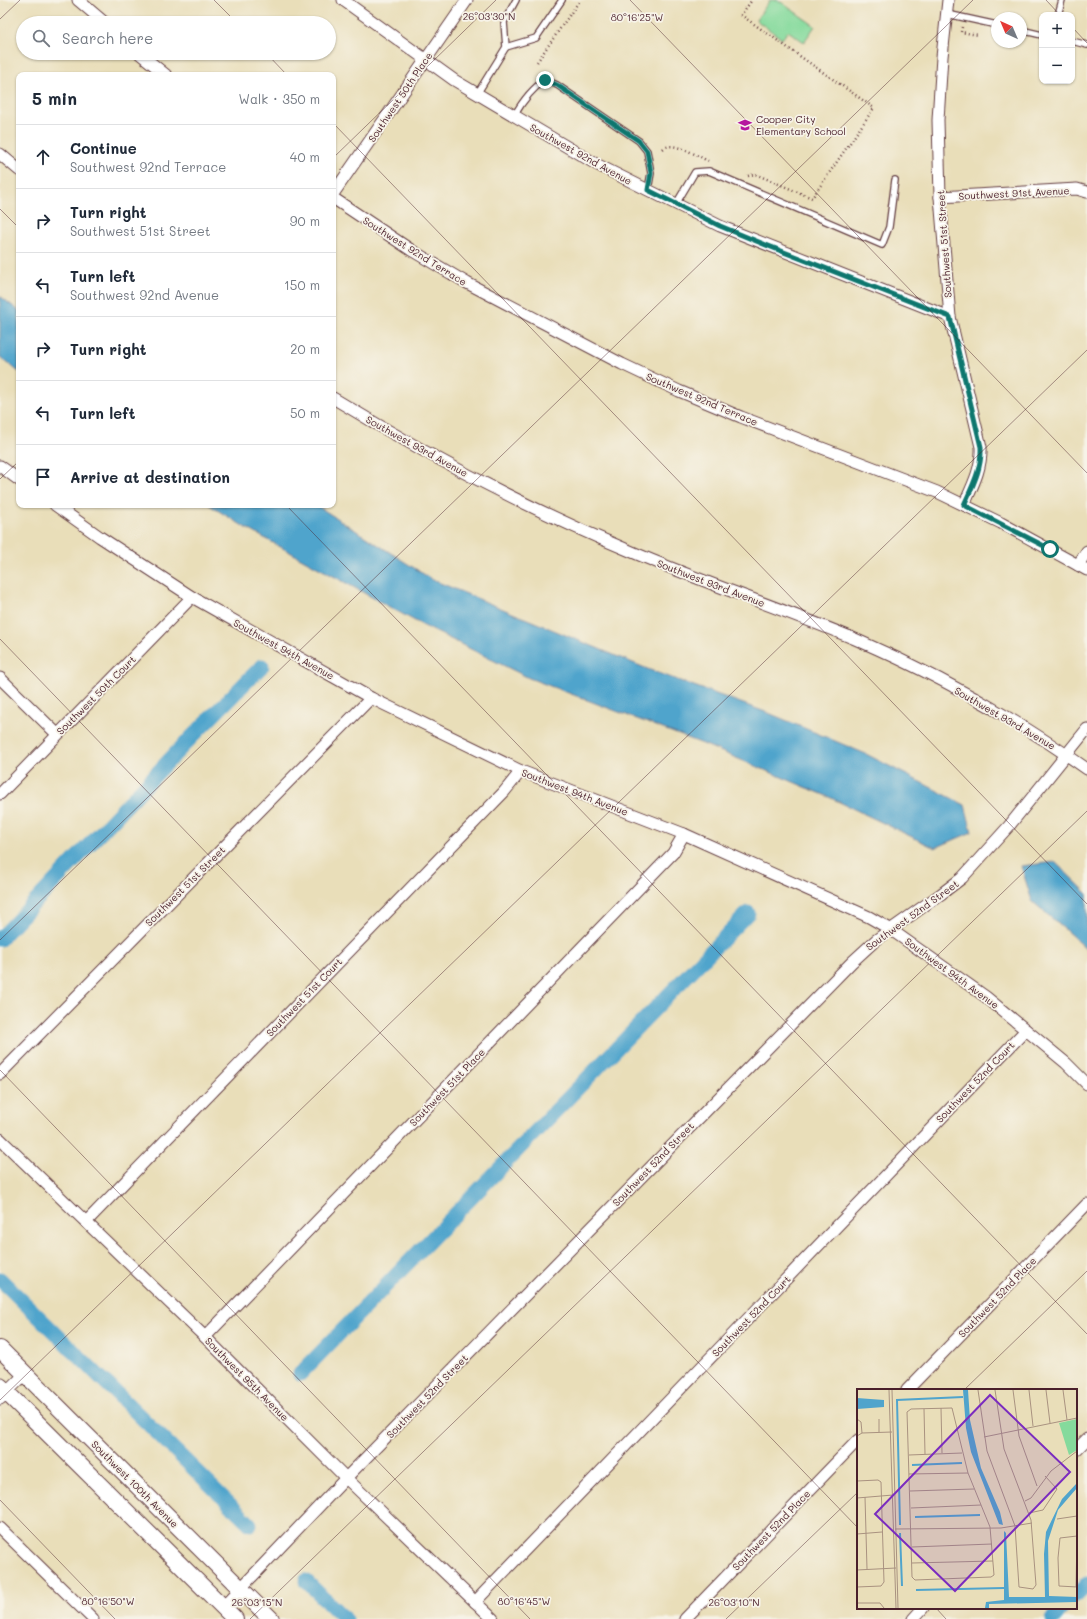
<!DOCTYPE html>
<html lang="en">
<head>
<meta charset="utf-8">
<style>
	:root { --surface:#fff; --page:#f2f2f3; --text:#1f2937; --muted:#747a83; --line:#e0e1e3 }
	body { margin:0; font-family:Mali,sans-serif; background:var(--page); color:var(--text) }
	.controls { position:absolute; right:12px; top:12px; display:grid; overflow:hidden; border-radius:8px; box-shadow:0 1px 3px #0004 }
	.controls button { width:36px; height:36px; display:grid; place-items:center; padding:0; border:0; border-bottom:1px solid var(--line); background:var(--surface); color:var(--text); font:20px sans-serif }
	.compass { position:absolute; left:991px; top:12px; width:36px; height:36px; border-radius:50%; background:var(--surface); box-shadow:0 1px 3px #0004; rotate:316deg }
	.stop { position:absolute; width:12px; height:12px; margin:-9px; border:3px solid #0f766e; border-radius:50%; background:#fff }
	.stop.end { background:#0f766e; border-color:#fff; box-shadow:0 1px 4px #0008 }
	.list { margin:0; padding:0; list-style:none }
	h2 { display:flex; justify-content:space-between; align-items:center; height:52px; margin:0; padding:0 16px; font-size:17px }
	h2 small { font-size:13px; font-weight:400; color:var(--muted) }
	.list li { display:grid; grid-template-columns:26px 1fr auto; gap:12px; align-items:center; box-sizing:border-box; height:64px; padding:0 16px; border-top:1px solid var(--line) }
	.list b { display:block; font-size:15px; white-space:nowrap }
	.list p { margin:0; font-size:13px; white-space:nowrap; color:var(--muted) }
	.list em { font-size:13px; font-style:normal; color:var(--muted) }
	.icon { flex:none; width:22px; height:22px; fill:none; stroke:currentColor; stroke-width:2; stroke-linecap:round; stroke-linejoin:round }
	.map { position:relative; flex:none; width:1087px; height:1619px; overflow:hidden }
	.search { position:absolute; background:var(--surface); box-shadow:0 1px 3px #0004; left:16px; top:16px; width:320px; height:44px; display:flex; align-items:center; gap:10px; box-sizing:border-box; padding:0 14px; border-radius:22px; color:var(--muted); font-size:15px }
	.panel { position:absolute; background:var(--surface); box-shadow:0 1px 3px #0004; left:16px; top:72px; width:320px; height:436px; border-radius:8px }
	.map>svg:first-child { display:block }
	.green { fill:#85da9c; stroke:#687c64 }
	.water { fill:#50a4cc; stroke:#4d627c }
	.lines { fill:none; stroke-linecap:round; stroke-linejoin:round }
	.canal { stroke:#50a4cc; stroke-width:15 }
	.lane-casing { stroke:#623c40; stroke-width:8 }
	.street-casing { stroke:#623c40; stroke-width:13 }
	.secondary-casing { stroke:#623c40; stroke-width:18 }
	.path { stroke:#623c40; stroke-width:2.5; stroke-dasharray:1 3; stroke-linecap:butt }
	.lane { stroke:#fff; stroke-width:5.5 }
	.street { stroke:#fff; stroke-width:11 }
	.secondary { stroke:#fff; stroke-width:16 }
	.route { stroke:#0f766e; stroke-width:5 }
	.ticks { fill:none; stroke:#4a1f2b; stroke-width:1; stroke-opacity:0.45 }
	.labels { text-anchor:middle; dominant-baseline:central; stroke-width:3.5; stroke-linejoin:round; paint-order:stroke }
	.street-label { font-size:10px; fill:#4a1f2b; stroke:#f7f3e8 }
	.poi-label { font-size:10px; fill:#4a1f2b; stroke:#f7f3e8; text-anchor:start }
	.inset-river { fill:none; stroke:#50a4cc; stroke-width:2 }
	.inset-road { fill:none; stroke:#a99280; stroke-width:1 }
	.view { fill:#7b2cbf; fill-opacity:0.15; stroke:#7b2cbf; stroke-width:2 }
	.inset-edge { fill:none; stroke:#4a1f2b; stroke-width:2 }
	.ticks-label { font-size:10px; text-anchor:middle; fill:#4a1f2b; stroke:#f7f3e8; stroke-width:3.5; stroke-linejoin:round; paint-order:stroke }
</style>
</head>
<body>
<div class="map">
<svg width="1087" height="1619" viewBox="0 0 1087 1619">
	<rect width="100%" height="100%" fill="#f7f3e8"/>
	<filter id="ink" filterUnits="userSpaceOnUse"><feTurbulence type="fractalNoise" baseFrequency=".025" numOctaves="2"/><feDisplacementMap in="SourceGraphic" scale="8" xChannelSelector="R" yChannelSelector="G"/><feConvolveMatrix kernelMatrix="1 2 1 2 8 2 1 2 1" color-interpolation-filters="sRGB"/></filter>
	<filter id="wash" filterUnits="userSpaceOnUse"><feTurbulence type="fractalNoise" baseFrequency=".012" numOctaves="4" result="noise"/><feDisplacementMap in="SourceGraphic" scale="16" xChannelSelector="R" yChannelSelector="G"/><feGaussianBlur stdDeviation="0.9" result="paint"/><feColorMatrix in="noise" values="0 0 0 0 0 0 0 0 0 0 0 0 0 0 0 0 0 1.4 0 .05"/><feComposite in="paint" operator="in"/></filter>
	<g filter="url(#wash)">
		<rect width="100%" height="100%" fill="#e9deb9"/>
		<path class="green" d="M770 0H778L815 26 804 42 788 31 782 39 756 20Z"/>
		<g class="water">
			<path d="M0 296 19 311V372L0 357Z"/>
			<path d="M209 505H316L433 580 650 670 771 714 866 754 965 805 972 832 935 848 829 797 703 744 529 678 424 626 248 529Z"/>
			<path d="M1055 862 1087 893V949L1032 901 1021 866Z"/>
		</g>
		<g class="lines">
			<g class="canal">
				<path d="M0 939 177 752 262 666"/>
				<path d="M0 1279 250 1524"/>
				<path d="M300 1374 748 913"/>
				<path d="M306 1581 345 1619"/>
				<path d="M1076 1595 1087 1584"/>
				<path d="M1053 1619 1063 1608"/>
			</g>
		</g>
	</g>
	<g filter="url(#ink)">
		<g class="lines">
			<g class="lane-casing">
				<g id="lane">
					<path d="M947 14 997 25"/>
					<path d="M1058 15 1062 0"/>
					<path d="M1021 30 1042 35"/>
					<path d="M1072 41 1087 45"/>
					<path d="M506 47 536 38 562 0"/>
					<path d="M477 94 506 47 504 22 516 0"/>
					<path d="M514 116C522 102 531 89 545 80L557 85 639 141 647 151 651 173 648 190"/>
					<path d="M676 204 695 172 709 171 882 245 889 227 895 180"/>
				</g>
			</g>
			<g class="street-casing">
				<g id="street">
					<path d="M78 0 105 23"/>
					<path d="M343 0 454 80 596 164 720 226 950 317"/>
					<path d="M948 0 942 57 938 120 940 197 950 317 981 447C982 468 973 485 964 505"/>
					<path d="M139 53 166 75"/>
					<path d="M0 154 19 170"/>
					<path d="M333 194 467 0"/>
					<path d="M940 197 1077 189 1087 192"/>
					<path d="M333 198 411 250 467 283 622 364 679 391 741 417 937 492 1001 523 1087 570"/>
					<path d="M333 398C428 456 527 508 630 551 704 583 781 608 855 639 936 674 1015 718 1087 769"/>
					<path d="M0 466 19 480"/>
					<path d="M55 505 100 537 192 597 371 698 521 771 684 834 869 917 890 929 986 997 1066 1063 1087 1084"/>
					<path d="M1078 565 1087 551"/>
					<path d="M0 678 57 734"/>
					<path d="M0 794 192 597"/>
					<path d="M0 1074 371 698"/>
					<path d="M0 1139 205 1337 346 1478 493 1619"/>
					<path d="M86 1222 504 792 521 771"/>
					<path d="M205 1337 673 853 684 834"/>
					<path d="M907 1390 1087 1204"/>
					<path d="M0 1399 25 1374"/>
					<path d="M1076 1450 1087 1439"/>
					<path d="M0 1528 93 1619"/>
					<path d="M475 1602 1026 1030"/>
					<path d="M223 1607 346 1478 852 962 876 940 941 894 962 878 1009 826 1087 729"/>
					<path d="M685 1619 858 1440"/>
					<path d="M913 1619 923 1608"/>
				</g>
			</g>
			<g class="secondary-casing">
				<g id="secondary">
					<path d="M0 1349 271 1619"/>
					<path d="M0 1386 235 1619"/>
				</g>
			</g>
			<g class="path">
				<path d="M962 27 961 32 978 35"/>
				<path d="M537 62 580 0"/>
				<path d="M663 149C672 140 698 156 708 161"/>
				<path d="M748 176 755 174 812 198 874 108 741 15 752 0"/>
			</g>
			<use href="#lane" class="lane"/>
			<use href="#street" class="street"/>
			<use href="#secondary" class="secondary"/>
		</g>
	</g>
	<g class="lines" filter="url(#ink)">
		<path class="route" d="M545 80 557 85 639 141 647 151 651 173 648 190 720 226 766 245 950 317 981 447C982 468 973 485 964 505L1050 549"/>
	</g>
	<path class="ticks" d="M214 0 237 23M630 0 1087 473M1046 0 1060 15M0 19 20 0M1072 27 1087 43M266 53 287 75M333 123 1087 904M333 158 496 0M0 209 19 228M0 479 19 461M286 505 1087 1334M0 639 858 1528M0 940 973 0M0 1070 530 1619M964 1390 1087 1271M0 1400 1087 350M0 1500 115 1619M936 1608 946 1619M250 1619 1087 811M726 1619 858 1492"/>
	<defs>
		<g id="school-bare" transform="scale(1.08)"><path d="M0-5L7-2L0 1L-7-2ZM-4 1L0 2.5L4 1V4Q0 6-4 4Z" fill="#b5179e" stroke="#f7f3e8" stroke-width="2.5" paint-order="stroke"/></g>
	</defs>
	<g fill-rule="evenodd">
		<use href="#school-bare" x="745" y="125"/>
	</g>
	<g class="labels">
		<g class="street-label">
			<text transform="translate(400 97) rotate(-56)">Southwest 50th Place</text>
			<text transform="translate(581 154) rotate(29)">Southwest 92nd Avenue</text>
			<text transform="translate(1014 193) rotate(-3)">Southwest 91st Avenue</text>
			<text transform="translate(944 244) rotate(-94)">Southwest 51st Street</text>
			<text transform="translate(415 251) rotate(32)">Southwest 92nd Terrace</text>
			<text transform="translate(702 399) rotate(23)">Southwest 92nd Terrace</text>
			<text transform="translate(417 446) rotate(29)">Southwest 93rd Avenue</text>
			<text transform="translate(711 583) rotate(21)">Southwest 93rd Avenue</text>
			<text transform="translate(284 649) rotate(29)">Southwest 94th Avenue</text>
			<text transform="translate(96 695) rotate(-45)">Southwest 50th Court</text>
			<text transform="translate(1005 718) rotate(30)">Southwest 93rd Avenue</text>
			<text transform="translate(575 792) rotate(21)">Southwest 94th Avenue</text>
			<text transform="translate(185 886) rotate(-45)">Southwest 51st Street</text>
			<text transform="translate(912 915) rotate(-36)">Southwest 52nd Street</text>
			<text transform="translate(952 973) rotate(36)">Southwest 94th Avenue</text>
			<text transform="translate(304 997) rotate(-46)">Southwest 51st Court</text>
			<text transform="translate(975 1082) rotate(-46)">Southwest 52nd Court</text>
			<text transform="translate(447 1087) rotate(-46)">Southwest 51st Place</text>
			<text transform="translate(653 1164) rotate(-46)">Southwest 52nd Street</text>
			<text transform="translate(997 1297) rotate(-46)">Southwest 52nd Place</text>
			<text transform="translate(751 1316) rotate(-46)">Southwest 52nd Court</text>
			<text transform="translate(247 1379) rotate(45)">Southwest 95th Avenue</text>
			<text transform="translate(427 1396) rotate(-46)">Southwest 52nd Street</text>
			<text transform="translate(135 1484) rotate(45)">Southwest 100th Avenue</text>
			<text transform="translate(771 1530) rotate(-46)">Southwest 52nd Place</text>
		</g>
		<g class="poi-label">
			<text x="756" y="119">Cooper City<tspan x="756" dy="12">Elementary School</tspan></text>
		</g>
	</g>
	<g transform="translate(857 1389)">
		<rect width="220" height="220" fill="#e9deb9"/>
		<path d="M220 30V61L212 66 202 34Z" fill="#85da9c"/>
		<path d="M106 1H111L113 31 124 79 143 123 146 136 142 135 114 63 109 39ZM0 9 27 11V18L0 20ZM220 94V99L201 121 191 152 192 207 220 208V213L132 215V219H128L129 213 147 211V142L149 144 152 208H188L187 165 189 143 205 110Z" fill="#50a4cc"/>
		<path class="inset-river" d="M55 76 105 74M58 128 123 126M43 136 40 11 106 8M43 144 45 197M59 201 147 199"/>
		<path class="inset-road" d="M32 1 39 219M35 1 41 219M121 1 130 62 158 137 162 198 176 200 179 196 174 131 147 60 138 1M156 1 162 47 180 97M172 1 176 37M189 1 193 34M206 1 210 31M84 19 85 64M95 19 111 84 133 138 137 186 134 188 58 191 55 188 50 23 54 20ZM67 20 68 65M0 30 4 33 5 44M22 30V43M0 47 5 44 35 43M127 48 220 29M52 66 105 64M52 85 111 84M0 92 21 91 24 93 27 193 24 197 0 198M53 102 117 100M8 108 10 180M0 109 36 106M168 112 174 109 194 82 220 62M54 119 124 116M172 124 186 121 200 100 188 87M200 130 220 127M38 140 144 139 175 134M0 145 25 143M220 147 203 149 201 169 202 197 220 198M55 158 135 155M55 174 136 172M0 181 39 179M219 198 220 147M0 214H23L27 219"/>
		<path class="view" d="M133 6 213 83 98 202 18 125Z"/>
		<rect width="220" height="220" class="inset-edge"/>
	</g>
	<g class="ticks-label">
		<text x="489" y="20">26°03'30"N</text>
		<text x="637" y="21">80°16'25"W</text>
		<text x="108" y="1605">80°16'50"W</text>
		<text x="524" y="1605">80°16'45"W</text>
		<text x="257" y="1606">26°03'15"N</text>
		<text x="734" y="1606">26°03'10"N</text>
	</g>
</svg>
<div class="controls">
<button>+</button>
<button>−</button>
</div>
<svg class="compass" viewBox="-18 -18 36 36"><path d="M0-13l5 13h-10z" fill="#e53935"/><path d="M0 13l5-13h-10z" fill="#747a83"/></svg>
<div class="stop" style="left:1050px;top:549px"></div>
<div class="stop end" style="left:545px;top:80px"></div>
<div class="search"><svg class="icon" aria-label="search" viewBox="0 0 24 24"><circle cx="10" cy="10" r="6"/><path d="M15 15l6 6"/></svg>Search here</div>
<section class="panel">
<h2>5 min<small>Walk · 350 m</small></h2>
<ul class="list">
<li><svg class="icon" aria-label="ahead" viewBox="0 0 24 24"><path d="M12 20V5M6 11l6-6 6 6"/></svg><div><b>Continue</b><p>Southwest 92nd Terrace</p></div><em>40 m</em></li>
<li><svg class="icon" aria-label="right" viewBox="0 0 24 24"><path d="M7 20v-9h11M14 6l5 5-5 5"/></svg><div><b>Turn right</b><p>Southwest 51st Street</p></div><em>90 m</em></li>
<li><svg class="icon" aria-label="left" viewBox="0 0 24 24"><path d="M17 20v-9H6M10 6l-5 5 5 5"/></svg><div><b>Turn left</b><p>Southwest 92nd Avenue</p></div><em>150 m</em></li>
<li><svg class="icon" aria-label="right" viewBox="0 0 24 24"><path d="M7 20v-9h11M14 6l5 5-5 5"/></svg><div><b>Turn right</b></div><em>20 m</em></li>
<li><svg class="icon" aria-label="left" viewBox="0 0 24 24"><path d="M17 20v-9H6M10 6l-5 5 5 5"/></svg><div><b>Turn left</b></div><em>50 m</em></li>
<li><svg class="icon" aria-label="arrive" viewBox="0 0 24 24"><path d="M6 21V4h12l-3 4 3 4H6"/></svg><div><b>Arrive at destination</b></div></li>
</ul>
</section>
</div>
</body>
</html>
